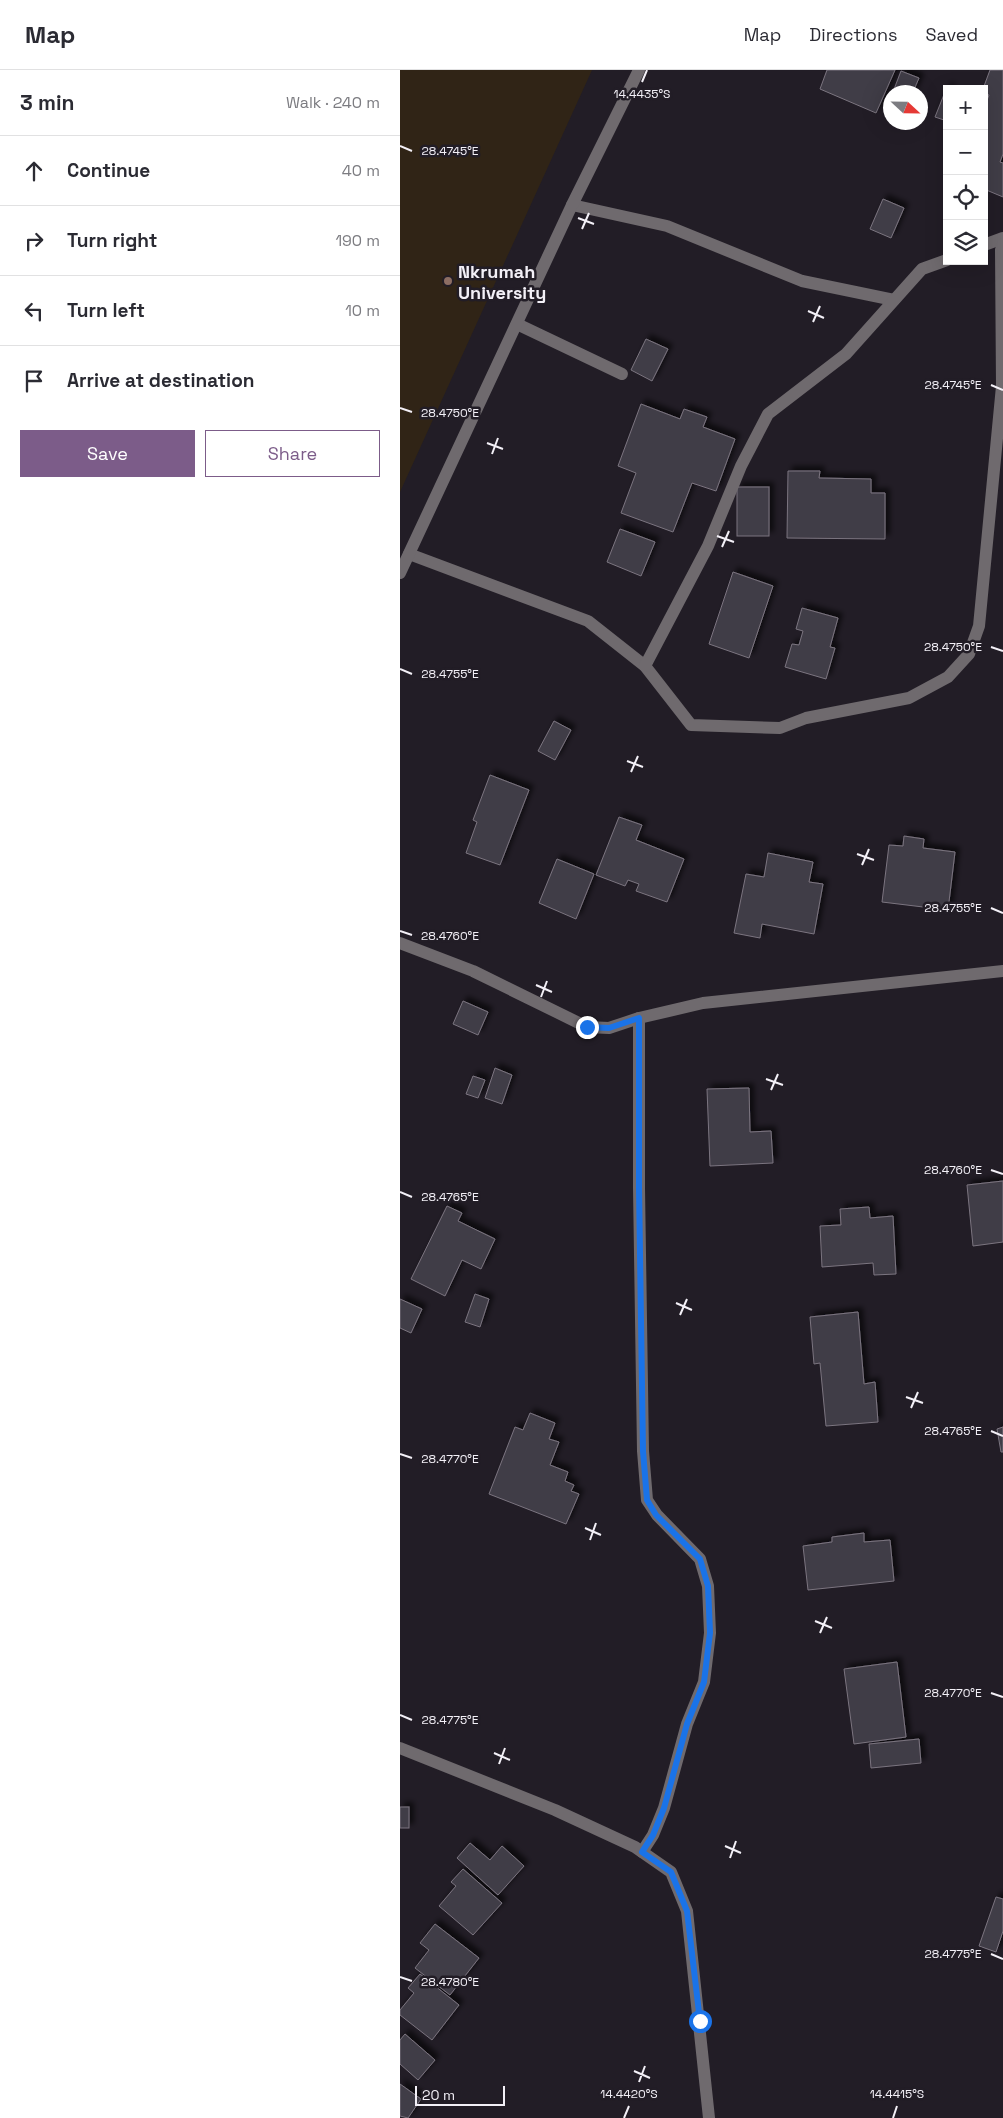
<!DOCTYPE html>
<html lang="en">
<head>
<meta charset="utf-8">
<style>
	:root { --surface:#fff; --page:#f7f7f7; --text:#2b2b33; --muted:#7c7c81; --line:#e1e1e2; --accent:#7c5c89 }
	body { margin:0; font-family:"Space Grotesk",sans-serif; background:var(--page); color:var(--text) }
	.controls { position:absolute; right:15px; top:15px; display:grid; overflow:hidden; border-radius:0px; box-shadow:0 5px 20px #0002 }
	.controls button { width:45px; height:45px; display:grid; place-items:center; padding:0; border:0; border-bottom:1px solid var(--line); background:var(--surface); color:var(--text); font:25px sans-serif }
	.compass { position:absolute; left:483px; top:15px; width:45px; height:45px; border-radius:50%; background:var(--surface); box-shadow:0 5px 20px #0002; rotate:112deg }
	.scale { position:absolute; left:15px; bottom:12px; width:90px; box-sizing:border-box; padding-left:5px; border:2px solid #f3f0f7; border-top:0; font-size:14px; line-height:18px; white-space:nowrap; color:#f3f0f7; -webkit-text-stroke:4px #221d26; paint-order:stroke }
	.stop { position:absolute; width:15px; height:15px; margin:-11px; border:4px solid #1a73e8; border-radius:50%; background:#fff }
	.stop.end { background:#1a73e8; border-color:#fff; box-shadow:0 1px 5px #0008 }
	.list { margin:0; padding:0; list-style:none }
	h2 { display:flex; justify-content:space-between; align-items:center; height:65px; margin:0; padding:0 20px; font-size:21px }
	h2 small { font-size:16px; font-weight:400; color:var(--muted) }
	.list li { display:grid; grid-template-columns:32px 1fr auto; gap:15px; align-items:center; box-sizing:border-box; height:70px; padding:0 20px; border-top:1px solid var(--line) }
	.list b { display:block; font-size:19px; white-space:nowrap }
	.list em { font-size:16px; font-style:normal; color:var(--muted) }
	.actions { display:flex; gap:10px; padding:15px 20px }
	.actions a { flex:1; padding:11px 0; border:1px solid var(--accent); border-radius:0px; text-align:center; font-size:18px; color:var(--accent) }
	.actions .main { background:var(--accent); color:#fff }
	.icon { flex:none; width:28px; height:28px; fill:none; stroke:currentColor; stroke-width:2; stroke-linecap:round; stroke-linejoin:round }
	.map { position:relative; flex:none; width:603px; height:2048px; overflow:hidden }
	header { display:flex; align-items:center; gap:30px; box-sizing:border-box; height:70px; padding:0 25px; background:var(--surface); border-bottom:1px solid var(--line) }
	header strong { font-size:24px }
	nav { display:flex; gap:28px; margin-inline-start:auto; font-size:18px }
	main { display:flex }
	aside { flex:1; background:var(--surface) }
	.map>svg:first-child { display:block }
	.education { fill:#302416 }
	.building { fill:#413c46; stroke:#7b7580; filter:url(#shadow) }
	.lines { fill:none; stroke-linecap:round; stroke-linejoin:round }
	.minor { stroke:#6f6a6e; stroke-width:12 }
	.route { stroke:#1a73e8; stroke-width:6 }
	.ticks { fill:none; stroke:#f3f0f7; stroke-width:2 }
	.education-dot { fill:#8d6e63; stroke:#221d26; stroke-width:2 }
	.labels { text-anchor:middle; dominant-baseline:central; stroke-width:5; stroke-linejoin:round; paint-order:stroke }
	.poi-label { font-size:18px; font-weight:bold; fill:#f3f0f7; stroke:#221d26; text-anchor:start }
	.ticks-label { font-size:12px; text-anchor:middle; fill:#f3f0f7; stroke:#221d26; stroke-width:5; stroke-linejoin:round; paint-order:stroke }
</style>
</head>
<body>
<header>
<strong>Map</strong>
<nav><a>Map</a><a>Directions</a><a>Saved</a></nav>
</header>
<main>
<aside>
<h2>3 min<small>Walk · 240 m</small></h2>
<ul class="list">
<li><svg class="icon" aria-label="ahead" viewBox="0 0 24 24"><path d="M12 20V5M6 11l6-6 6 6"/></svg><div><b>Continue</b></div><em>40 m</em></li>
<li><svg class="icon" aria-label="right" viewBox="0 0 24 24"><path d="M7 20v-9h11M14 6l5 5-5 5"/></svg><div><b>Turn right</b></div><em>190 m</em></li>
<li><svg class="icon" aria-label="left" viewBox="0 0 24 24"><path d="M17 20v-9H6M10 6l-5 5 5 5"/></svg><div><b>Turn left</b></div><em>10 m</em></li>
<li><svg class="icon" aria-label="arrive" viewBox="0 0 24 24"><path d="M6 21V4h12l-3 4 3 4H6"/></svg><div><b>Arrive at destination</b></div></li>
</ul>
<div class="actions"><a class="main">Save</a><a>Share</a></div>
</aside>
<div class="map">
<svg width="603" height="2048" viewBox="0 0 603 2048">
	<defs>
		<filter id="shadow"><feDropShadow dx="4.5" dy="-4.5" stdDeviation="2.5" flood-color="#0009"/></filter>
	</defs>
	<rect width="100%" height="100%" fill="#221d26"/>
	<path class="education" d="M0 0H192L0 422Z"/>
	<g class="building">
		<path d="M427 0H495L476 43 420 19Z"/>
		<path d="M590 0H603V84L600 92 603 93V127L584 119V32L586 33 589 25 584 23V19H583Z"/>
		<path d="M501 1 519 8 513 22H493Z"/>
		<path d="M547 17 552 19H547V51L535 47Z"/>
		<path d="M483 129 504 138 491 168 470 159Z"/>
		<path d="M246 269 268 279 252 311 231 300Z"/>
		<path d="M241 334 280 349 284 339 307 347 303 357 335 369 316 421 292 413 273 462 221 443 236 403 218 396Z"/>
		<path d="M388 401H420L419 408 471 409V423H485V469L387 468Z"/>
		<rect x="337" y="417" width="32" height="49"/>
		<path d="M220 459 255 472 241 506 207 492Z"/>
		<path d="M333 502 373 516 349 588 309 574Z"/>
		<path d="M402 538 438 548 430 577 435 578 426 609 385 597 392 574 399 575 403 561 396 559Z"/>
		<path d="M154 651 171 660 155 690 138 681Z"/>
		<path d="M90 705 129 720 100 795 66 783 77 752 73 750Z"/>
		<path d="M219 747 242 755 236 770 284 789 267 832 236 821 239 814 228 810 225 816 196 805Z"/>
		<path d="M504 766 524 769 523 778 555 782 548 840 482 832 489 775 503 776Z"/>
		<path d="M368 783 413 792 409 812 423 814 414 864 362 854 360 868 334 863 346 804 364 807Z"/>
		<path d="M157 789 194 804 176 849 139 833Z"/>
		<path d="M63 931 88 942 78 965 53 954Z"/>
		<path d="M95 998 112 1005 102 1034 85 1028Z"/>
		<path d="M73 1006 85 1010 78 1028 66 1024Z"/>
		<path d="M349 1018 350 1062 371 1061 373 1093 310 1096 307 1019Z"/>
		<path d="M603 1111V1172L573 1176 567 1115Z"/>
		<path d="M47 1136 62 1143 58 1151 95 1169 81 1199 62 1190 45 1226 11 1209Z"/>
		<path d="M469 1137 470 1148 493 1146 496 1204 474 1205 473 1193 422 1197 420 1156 441 1155 440 1139Z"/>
		<path d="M75 1224 89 1229 80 1257 65 1252Z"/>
		<path d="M0 1229 22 1239 11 1263 0 1258Z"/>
		<path d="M458 1242 464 1314 475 1312 478 1352 426 1356 420 1293 414 1294 410 1247Z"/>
		<path d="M130 1343 155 1353 149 1369 159 1372 150 1395 168 1402 165 1411 174 1415 171 1421 179 1424 166 1454 89 1424 115 1357 123 1360Z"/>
		<path d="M603 1357V1382H601L597 1359Z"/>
		<path d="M464 1463V1472L490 1470 494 1511 408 1520 403 1476 432 1472V1467Z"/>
		<path d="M497 1592 506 1667 454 1674 444 1599Z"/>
		<path d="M519 1669 521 1693 471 1698 469 1674Z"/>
		<rect x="0" y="1737" width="9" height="21"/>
		<path d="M70 1773 90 1790 102 1776 124 1796 98 1825 57 1788Z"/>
		<path d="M63 1799 102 1833 73 1865 39 1836 56 1816 51 1812Z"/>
		<path d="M596 1827 603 1829V1861L596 1882 579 1876Z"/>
		<path d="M35 1854 79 1888 50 1925 15 1898 29 1880 20 1873Z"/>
		<path d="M20 1904 59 1935 32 1970 0 1945V1940L14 1923 8 1918Z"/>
		<path d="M5 1964 35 1990 18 2010 0 1994V1970Z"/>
		<path d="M0 2014 21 2029 8 2048 0 2046Z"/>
	</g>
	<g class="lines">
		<g class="minor">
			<path d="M172 135 267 156 402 211 494 230"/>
			<path d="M584 175 603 168"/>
			<path d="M117 254 222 304"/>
			<path d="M9 484 188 551 245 596 291 655 380 658 406 648 509 628 548 607 569 584 579 556 602 316 601 180 603 174"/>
			<path d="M0 503 172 135 239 0"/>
			<path d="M245 596 308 476 341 396 368 344 446 284 522 199 547 190"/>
			<path d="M0 873 73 901 187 957 209 958 239 948 303 933 603 901"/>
			<path d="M239 948V1118L243 1381 247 1430 257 1445 300 1489 308 1516 310 1563 304 1612 287 1654 264 1738 253 1765 242 1782"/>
			<path d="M0 1678 155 1740 235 1777 271 1802 287 1841 309 2048"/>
		</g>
	</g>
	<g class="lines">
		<path class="route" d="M187 957 209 958 239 948V1118L243 1381 247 1430 256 1445 300 1489 308 1516 310 1563 304 1612 287 1654 264 1738 253 1765 242 1782 271 1802 287 1841 300 1951"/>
	</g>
	<path class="ticks" d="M242 12 247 0M0 76 12 81M178 148 194 154M182 159 189 143M408 241 424 248M413 252 420 236M591 315 603 320M0 338 12 342M87 373 103 379M92 384 98 368M317 466 334 472M322 477 329 461M591 577 603 581M0 599 12 604M227 691 243 697M231 702 238 686M457 784 474 790M462 795 469 779M591 838 603 843M0 861 12 865M136 915 152 922M141 927 147 911M366 1009 383 1015M371 1020 378 1004M591 1100 603 1104M0 1122 12 1127M276 1233 292 1240M280 1245 287 1229M506 1327 523 1333M511 1338 518 1322M591 1361 603 1366M0 1384 12 1388M185 1458 201 1465M190 1470 196 1453M415 1551 432 1558M420 1563 427 1547M591 1623 603 1627M0 1645 12 1650M94 1683 110 1690M99 1694 105 1678M325 1776 341 1783M330 1788 336 1771M591 1884 603 1889M0 1907 12 1911M234 2001 250 2008M239 2012 245 1996M224 2048 229 2036M493 2048 497 2036"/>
	<circle class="education-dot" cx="48" cy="211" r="5"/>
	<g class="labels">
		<g class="poi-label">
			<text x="58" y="201">Nkrumah<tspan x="58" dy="21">University</tspan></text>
		</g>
	</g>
	<g class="ticks-label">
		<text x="242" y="28">14.4435°S</text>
		<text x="50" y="85">28.4745°E</text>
		<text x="553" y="319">28.4745°E</text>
		<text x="50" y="347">28.4750°E</text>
		<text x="553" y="581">28.4750°E</text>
		<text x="50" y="608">28.4755°E</text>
		<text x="553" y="842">28.4755°E</text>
		<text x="50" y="870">28.4760°E</text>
		<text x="553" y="1104">28.4760°E</text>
		<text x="50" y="1131">28.4765°E</text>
		<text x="553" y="1365">28.4765°E</text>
		<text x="50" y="1393">28.4770°E</text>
		<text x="553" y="1627">28.4770°E</text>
		<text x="50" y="1654">28.4775°E</text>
		<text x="553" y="1888">28.4775°E</text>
		<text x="50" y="1916">28.4780°E</text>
		<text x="229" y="2028">14.4420°S</text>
		<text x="497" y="2028">14.4415°S</text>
	</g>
</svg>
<div class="controls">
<button>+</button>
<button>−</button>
<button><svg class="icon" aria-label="locate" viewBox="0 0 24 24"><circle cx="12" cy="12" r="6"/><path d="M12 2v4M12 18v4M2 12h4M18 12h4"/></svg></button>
<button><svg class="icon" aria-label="layers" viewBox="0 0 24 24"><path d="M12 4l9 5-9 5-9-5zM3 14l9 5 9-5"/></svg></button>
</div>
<svg class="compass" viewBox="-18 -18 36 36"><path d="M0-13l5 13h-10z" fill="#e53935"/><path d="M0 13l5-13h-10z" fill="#7c7c81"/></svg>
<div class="scale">20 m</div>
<div class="stop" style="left:300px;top:1951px"></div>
<div class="stop end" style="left:187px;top:957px"></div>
</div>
</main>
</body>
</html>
